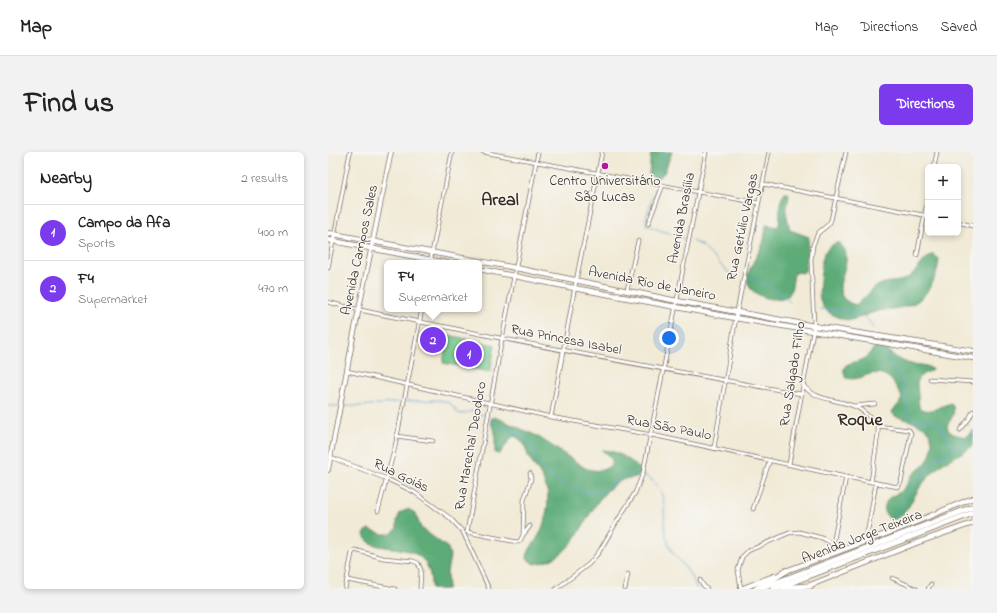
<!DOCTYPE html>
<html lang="en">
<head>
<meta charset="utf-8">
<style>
	:root { --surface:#fff; --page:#f2f2f2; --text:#222; --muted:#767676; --line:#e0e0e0; --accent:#7c3aed }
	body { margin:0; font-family:"Indie Flower",sans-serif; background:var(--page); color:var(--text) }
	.controls { position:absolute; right:12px; top:12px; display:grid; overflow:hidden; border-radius:6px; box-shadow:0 2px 6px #0003 }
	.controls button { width:36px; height:36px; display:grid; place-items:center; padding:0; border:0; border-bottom:1px solid var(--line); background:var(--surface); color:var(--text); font:20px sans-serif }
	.you { position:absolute; left:341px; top:186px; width:14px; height:14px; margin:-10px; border:3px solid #fff; border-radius:50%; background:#1a73e8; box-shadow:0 0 0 6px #1a73e833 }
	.badge { display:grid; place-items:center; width:26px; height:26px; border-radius:50%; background:var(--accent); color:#fff; font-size:13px; font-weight:700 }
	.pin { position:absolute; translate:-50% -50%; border:2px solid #fff; box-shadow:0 1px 4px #0006 }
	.popup { position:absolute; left:56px; top:108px; width:98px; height:52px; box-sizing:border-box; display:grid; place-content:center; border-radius:6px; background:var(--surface); filter:drop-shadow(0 1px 3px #0005); font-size:13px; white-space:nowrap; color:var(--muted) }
	.popup b { font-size:15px; color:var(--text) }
	.popup::after { content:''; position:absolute; left:50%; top:100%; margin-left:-8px; border:8px solid transparent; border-top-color:var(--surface) }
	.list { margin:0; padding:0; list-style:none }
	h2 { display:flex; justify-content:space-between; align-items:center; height:52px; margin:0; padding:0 16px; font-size:17px }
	h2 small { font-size:13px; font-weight:400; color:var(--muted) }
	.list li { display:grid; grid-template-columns:26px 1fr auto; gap:12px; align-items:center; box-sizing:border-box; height:56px; padding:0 16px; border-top:1px solid var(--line) }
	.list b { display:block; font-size:15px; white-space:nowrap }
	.list p { margin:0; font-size:13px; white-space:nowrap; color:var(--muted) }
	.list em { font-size:13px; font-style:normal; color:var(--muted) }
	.map { position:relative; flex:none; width:645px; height:437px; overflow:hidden; border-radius:6px }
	header { display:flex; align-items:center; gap:24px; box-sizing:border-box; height:56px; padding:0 20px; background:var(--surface); border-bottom:1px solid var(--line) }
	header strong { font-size:19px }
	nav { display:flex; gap:22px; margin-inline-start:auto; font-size:14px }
	.intro { display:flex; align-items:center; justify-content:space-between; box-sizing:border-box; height:96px; padding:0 24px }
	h1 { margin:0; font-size:28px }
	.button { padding:10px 18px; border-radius:6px; background:var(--accent); color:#fff; font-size:14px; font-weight:700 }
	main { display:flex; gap:24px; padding:0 24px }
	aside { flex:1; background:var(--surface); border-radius:6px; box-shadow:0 2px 6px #0003 }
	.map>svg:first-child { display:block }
	.green { fill:#72c88c; stroke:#567955 }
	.forest { fill:#5dac78; stroke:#4c6b4b }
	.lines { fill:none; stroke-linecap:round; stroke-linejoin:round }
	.stream { stroke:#609fd2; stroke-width:1 }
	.minor-casing { stroke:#7b6d5e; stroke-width:4.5 }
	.tertiary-casing { stroke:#7b6d5e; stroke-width:5.5 }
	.secondary-casing { stroke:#7b6d5e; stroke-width:6 }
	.trunk-casing { stroke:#7b6d5e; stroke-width:7 }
	.minor { stroke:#fff; stroke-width:3 }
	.tertiary { stroke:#fff; stroke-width:4 }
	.secondary { stroke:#fff; stroke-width:4.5 }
	.trunk { stroke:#fff; stroke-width:5.5 }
	.poi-dot { fill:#b5179e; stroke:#f6f6f2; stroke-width:1.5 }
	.labels { text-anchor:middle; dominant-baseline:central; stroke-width:3; stroke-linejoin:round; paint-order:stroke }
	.poi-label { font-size:14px; fill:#3b2a1e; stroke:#f6f6f2 }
	.street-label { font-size:14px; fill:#3b2a1e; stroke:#f6f6f2 }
	.district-label { font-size:18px; font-weight:bold; fill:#3b2a1e; stroke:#f6f6f2 }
</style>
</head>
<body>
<header>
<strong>Map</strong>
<nav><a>Map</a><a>Directions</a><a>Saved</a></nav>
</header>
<div class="intro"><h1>Find us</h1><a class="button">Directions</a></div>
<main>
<aside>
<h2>Nearby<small>2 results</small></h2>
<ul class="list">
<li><span class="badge">1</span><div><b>Campo da Afa</b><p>Sports</p></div><em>400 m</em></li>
<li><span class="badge">2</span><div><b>F4</b><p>Supermarket</p></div><em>470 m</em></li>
</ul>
</aside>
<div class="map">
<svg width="645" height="437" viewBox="0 0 645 437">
	<rect width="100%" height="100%" fill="#f6f6f2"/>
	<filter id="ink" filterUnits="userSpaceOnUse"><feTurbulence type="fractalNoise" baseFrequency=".025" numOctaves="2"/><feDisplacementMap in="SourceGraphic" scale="8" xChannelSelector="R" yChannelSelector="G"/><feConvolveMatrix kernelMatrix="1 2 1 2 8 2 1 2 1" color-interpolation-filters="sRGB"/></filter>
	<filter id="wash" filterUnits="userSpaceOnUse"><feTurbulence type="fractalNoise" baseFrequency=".012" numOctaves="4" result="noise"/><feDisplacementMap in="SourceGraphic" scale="16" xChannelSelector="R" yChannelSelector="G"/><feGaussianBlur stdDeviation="0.9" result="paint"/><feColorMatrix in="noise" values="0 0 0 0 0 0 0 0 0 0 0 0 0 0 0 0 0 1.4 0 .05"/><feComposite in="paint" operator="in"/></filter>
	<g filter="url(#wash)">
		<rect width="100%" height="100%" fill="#f1ead6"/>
		<path class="green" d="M120 183 167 193 162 220 115 211Z"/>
		<g class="forest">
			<path d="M323 0H344L336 21 330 26 326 25 321 22Z"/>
			<path d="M457 41H460L461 44 458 60 462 78 481 85 477 119 474 121 469 120 466 122 463 139 460 144C451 148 443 148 433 144 405 131 428 110 435 91 437 86 437 79 438 73L450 75C455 62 447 54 457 41Z"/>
			<path d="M508 91H511C513 93 516 96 517 98 524 118 496 142 527 153 537 148 541 138 551 133 560 128 571 132 581 125 591 118 594 107 605 102L611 107C610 124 599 147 582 153 571 157 560 157 549 159 541 162 531 166 523 168 517 168 513 167 508 164 487 156 491 140 493 121 494 106 494 98 508 91Z"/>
			<path d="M550 193C560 197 566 206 577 210 586 214 596 211 604 217L603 219 597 221 590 226 589 232 591 255C599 264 614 253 623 251 629 259 624 266 619 273L620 278 625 282 638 285 645 278V294C637 300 628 303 620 308 610 315 600 324 593 334 583 347 580 365 563 368L556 360C558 340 566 347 576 336 580 332 581 327 584 323 589 318 596 315 600 308 605 299 607 282 596 275 588 270 576 267 567 264L564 261 565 258 571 252 574 246C567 231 559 216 539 223 531 226 527 228 518 226 510 209 526 212 536 207 541 204 544 196 550 193Z"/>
			<path d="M167 265 209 284 257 316C268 320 278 320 285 310 283 305 277 302 274 298 289 298 304 308 313 319L310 325C303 326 297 326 292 329 254 350 256 407 206 412L199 407C200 396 205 394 210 385 217 373 223 348 218 335 215 325 210 319 204 311 196 300 201 291 186 284 179 288 177 297 171 302L167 301V279L163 271V267Z"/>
			<path d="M80 357 87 361 93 376 120 396 122 404 119 420 120 437H103C105 377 42 409 36 382L40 377 55 382H63L69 376V368L72 361Z"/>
		</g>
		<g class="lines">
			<g class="stream">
				<path d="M330 26 337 0"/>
				<path d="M328 36C324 47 317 61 318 73L357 87"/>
				<path d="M364 89 373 93 400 120 409 123"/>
				<path d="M422 126C438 131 450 139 462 150"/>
				<path d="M492 157C505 159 531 157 540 168 542 170 544 173 545 176"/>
				<path d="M550 193C559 208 571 221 576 238 579 245 577 255 581 262 587 273 597 266 606 269 615 272 616 283 621 289 623 291 625 293 628 295"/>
				<path d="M78 249 112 248 122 251 130 261 133 262 144 259 155 263"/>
				<path d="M0 254H10"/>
				<path d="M13 254H33L70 250"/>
				<path d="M162 265C165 268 167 272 170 274 179 279 190 279 198 286 205 292 206 302 210 310 219 326 252 344 270 340 284 338 292 316 313 322"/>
				<path d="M316 323C347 338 330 368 341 393 344 401 351 408 357 415 362 422 366 430 369 437"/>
				<path d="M563 372 574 350 599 317 610 305 636 290 645 281"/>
			</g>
		</g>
	</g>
	<g filter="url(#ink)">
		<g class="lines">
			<g class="minor-casing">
				<g id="minor">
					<path d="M155 0 430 51"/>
					<path d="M606 15 609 0"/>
					<path d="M435 32 600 64"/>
					<path d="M630 70 645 74"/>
					<path d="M320 72 335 33"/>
					<path d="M589 103 600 45"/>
					<path d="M102 111 124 0"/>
					<path d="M0 116 22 0"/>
					<path d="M299 138 310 89"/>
					<path d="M0 150C42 162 85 168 128 177 242 201 358 221 473 242"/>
					<path d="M19 219 223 265 324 283 518 325 570 335 573 330 583 281 581 278 550 274"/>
					<path d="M602 227 645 230"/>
					<path d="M475 233C487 249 511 247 528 255 537 259 543 267 550 274"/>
					<path d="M526 254 547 252"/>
					<path d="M223 265 248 129 274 0"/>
					<path d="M632 278 641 267 645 259"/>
					<path d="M68 284 105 289"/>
					<path d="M386 296 409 159 441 0"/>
					<path d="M2 305 59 327 86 340 122 366 135 380 161 437"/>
					<path d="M461 312 486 174 483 108 485 93 490 81 501 72 503 68 518 0"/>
					<path d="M543 330 550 282V274"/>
					<path d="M425 357 442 308"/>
					<path d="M50 359 67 295 94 157"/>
					<path d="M139 380 174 187 210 0"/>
					<path d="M139 380 189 390 192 389 195 383 202 374"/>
					<path d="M195 382 196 348 203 327 202 321"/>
					<path d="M533 391 540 377 548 331"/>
					<path d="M505 392 518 325"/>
					<path d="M564 426 589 437"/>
					<path d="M19 428 67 437"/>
					<path d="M372 428 375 433 379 437"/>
					<path d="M17 437 24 401 27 398 55 406 85 409 90 411 93 418 92 437"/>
					<path d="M228 437 261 412 271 400 288 371 307 341 315 321 378 0"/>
					<path d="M297 437 300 422"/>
					<path d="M413 437 410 418 414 405 420 399 461 381 471 380 494 386 505 392 510 399"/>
					<path d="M600 437 603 432"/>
				</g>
			</g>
			<g class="tertiary-casing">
				<path id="tertiary" d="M0 318 25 186 63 0"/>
			</g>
			<g class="secondary-casing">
				<g id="secondary">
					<path d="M0 81 188 116 349 149 486 174 645 199"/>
					<path d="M0 88 119 111"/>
					<path d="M151 117 246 136 407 166 645 206"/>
					<path d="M455 420 571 377 645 346"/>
					<path d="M480 434 588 391 645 371"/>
					<path d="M413 437 446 424"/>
				</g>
			</g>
			<g class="trunk-casing">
				<g id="trunk">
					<path d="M454 436 482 434"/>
					<path d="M428 437 458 419"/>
					<path d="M432 437 645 355"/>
					<path d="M446 437 645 361"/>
				</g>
			</g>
			<use href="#minor" class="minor"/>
			<use href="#tertiary" class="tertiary"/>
			<use href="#secondary" class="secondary"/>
			<use href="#trunk" class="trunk"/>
		</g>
	</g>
	<circle class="poi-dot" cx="277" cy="14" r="4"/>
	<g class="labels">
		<g class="poi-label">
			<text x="277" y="29">Centro Universitário<tspan x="277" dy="16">São Lucas</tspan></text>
		</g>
		<g class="street-label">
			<text transform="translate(354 66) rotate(-79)">Avenida Brasília</text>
			<text transform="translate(415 75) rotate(-78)">Rua Getúlio Vargas</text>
			<text transform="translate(32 98) rotate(-78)">Avenida Campos Sales</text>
			<text transform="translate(324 132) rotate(11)">Avenida Rio de Janeiro</text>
			<text transform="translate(238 188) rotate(11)">Rua Princesa Isabel</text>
			<text transform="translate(465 222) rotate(-81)">Rua Salgado Filho</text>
			<text transform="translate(341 276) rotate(11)">Rua São Paulo</text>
			<text transform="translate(143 294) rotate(-80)">Rua Marechal Deodoro</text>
			<text transform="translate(73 324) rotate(26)">Rua Goiás</text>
			<text transform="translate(534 385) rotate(-21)">Avenida Jorge Teixeira</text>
		</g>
		<g class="district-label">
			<text x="172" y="49">Areal</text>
			<text x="532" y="269">Roque</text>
		</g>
	</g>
</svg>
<div class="controls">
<button>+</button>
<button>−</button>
</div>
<div class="you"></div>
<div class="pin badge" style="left:141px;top:202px">1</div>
<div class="pin badge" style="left:105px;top:188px">2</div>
<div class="popup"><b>F4</b>Supermarket</div>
</div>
</main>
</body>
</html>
